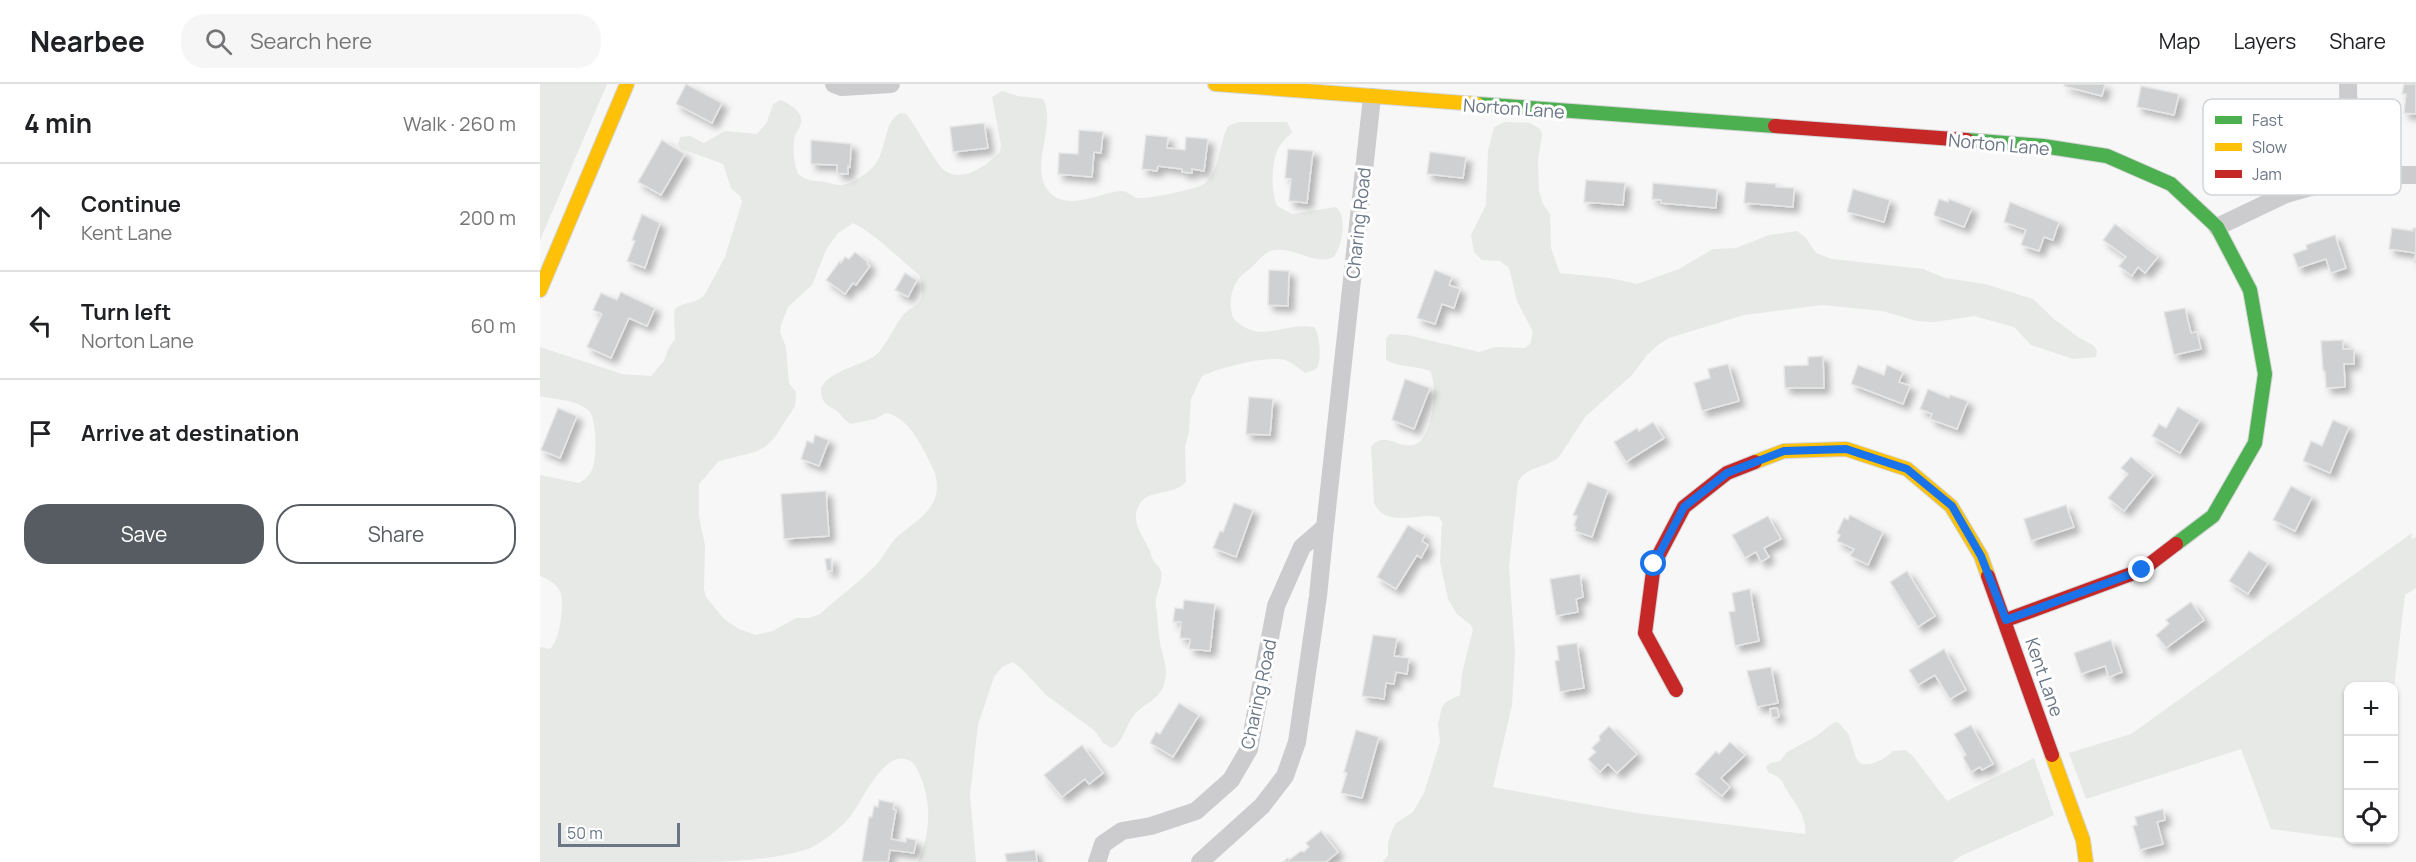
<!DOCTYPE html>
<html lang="en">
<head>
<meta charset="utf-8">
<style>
	:root { --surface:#fff; --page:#f6f6f6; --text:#202124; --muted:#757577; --line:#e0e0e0; --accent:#575c62 }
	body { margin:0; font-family:Manrope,sans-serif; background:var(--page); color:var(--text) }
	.controls { position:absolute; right:18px; bottom:18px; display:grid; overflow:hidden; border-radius:12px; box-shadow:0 2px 4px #0004 }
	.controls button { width:54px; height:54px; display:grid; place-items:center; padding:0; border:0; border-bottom:2px solid var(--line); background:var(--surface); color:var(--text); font:30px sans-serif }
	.scale { position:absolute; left:18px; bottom:15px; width:122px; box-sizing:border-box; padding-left:6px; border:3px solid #6a7685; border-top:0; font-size:16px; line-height:21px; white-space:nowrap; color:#6a7685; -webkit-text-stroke:4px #fff; paint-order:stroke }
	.stop { position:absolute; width:18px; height:18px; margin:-14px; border:4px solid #1a73e8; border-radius:50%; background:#fff }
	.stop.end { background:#1a73e8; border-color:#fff; box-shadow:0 2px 6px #0008 }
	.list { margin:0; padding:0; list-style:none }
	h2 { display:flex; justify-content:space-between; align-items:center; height:78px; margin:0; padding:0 24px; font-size:26px }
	h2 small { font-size:20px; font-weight:400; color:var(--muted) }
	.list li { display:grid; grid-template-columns:39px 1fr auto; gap:18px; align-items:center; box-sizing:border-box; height:108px; padding:0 24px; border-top:2px solid var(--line) }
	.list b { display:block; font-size:22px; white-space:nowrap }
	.list p { margin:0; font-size:20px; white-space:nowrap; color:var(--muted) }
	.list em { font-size:20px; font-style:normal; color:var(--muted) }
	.actions { display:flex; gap:12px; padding:18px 24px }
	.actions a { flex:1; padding:14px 0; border:2px solid var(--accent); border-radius:24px; text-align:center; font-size:21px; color:var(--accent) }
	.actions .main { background:var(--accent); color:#fff }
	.icon { flex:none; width:33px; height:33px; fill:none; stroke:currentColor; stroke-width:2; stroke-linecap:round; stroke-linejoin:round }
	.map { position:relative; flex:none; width:1876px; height:778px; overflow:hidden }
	header { display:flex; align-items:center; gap:36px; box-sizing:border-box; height:84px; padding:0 30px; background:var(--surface); border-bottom:2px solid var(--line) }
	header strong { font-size:28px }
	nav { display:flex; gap:33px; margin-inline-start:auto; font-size:21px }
	.search { width:420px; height:54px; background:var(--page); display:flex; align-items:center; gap:15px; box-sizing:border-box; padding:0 21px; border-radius:24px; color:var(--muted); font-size:22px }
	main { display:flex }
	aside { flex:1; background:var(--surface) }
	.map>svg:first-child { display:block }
	.green { fill:#e6e9e5; fill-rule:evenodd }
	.building { fill:#cfd0d1; stroke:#e6e6e6; stroke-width:1.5; filter:url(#shadow) }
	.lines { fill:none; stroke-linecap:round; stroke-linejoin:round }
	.fast-casing { stroke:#d4d5d6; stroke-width:16 }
	.slow-casing { stroke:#d4d5d6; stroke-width:16 }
	.jam-casing { stroke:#d4d5d6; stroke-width:16 }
	.street { stroke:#ccccce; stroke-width:18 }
	.fast { stroke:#4caf50; stroke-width:14 }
	.slow { stroke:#ffc107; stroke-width:14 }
	.jam { stroke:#c62828; stroke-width:14 }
	.route { stroke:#1a73e8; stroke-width:8 }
	.labels { text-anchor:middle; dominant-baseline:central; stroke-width:6; stroke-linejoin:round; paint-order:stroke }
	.street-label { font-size:18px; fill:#6a7685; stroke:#fff }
	.key { fill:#fff; stroke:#d2d6da; stroke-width:1.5 }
	.key-label { font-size:16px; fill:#6a7685 }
</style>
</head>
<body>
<header>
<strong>Nearbee</strong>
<div class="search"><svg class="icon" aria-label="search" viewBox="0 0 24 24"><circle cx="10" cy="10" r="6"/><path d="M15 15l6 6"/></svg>Search here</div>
<nav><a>Map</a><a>Layers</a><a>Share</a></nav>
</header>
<main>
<aside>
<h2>4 min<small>Walk · 260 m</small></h2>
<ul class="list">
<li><svg class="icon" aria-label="ahead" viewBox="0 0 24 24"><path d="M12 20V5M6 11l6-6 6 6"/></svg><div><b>Continue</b><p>Kent Lane</p></div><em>200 m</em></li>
<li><svg class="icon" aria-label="left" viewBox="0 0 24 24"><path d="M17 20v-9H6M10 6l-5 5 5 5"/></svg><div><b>Turn left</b><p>Norton Lane</p></div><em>60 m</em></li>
<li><svg class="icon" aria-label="arrive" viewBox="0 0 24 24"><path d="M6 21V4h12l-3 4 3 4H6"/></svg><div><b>Arrive at destination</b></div></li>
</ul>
<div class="actions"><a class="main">Save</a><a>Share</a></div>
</aside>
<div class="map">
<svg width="1876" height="778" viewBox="0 0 1876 778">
	<defs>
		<filter id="shadow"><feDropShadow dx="5.5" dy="5.5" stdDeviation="3" flood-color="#0004"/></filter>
	</defs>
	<rect width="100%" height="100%" fill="#f7f7f7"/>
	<g class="green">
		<path d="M0 0H67L0 156Z"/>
		<path d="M462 7 478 12 503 15C517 40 490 80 507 105 524 130 561 108 581 107 588 107 591 112 597 114 604 116 658 105 664 100 681 86 678 62 688 42L699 38H747L752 48C747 54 739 60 737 67 731 83 731 107 737 122L752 130 796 123C808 134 802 161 794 173 774 182 756 163 735 166 725 167 720 175 713 182 710 186 706 187 702 191 691 202 688 219 693 234 720 262 742 238 774 243 780 249 781 275 778 282 776 287 769 287 765 289 758 284 752 278 745 276 727 271 678 284 662 292L651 315 649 347 645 363 646 398C632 413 608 404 599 421 590 438 603 452 610 467 611 470 611 473 613 476 616 480 619 482 621 487 624 499 614 510 616 522 618 534 618 547 620 559 623 575 630 586 623 603 617 617 603 620 594 631 586 641 583 659 572 664L563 659 555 647 506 611 482 585 473 578 462 583 454 593 438 641 430 711 436 778H378C390 751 392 721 381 694 378 687 376 679 368 676 343 665 321 721 308 735 296 748 283 758 268 765 227 778 181 778 137 778 91 778 46 778 0 778V563L10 565C20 557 24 522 21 510 18 501 9 495 0 492V391L39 399C44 396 50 391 52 386 57 376 57 334 49 327 37 315 15 316 0 312V263L82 290 111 292 124 277 128 265 135 255 134 226C142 217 157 221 165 210L185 173 202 118 200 112 191 104 183 80 142 65 138 61 140 53 150 52 164 59 185 47 217 50 227 38 233 20 241 16C249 20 264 28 261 39 260 44 256 48 255 52 252 64 254 79 258 90 271 100 277 95 289 99 303 103 307 101 319 94 328 88 334 84 339 74 346 60 345 36 361 29L366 30 370 35C378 46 396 80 405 87 423 99 448 81 460 68L461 61 452 13ZM313 139C335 150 360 175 380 192 381 198 383 208 381 215 379 222 369 224 364 230 357 238 343 266 336 271 322 282 280 289 281 308 282 318 286 321 294 325 301 329 303 336 311 340L335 335 346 329C370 333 385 368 395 389 404 423 379 434 358 452 349 460 344 473 336 481 319 499 298 513 280 530L269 534H256L233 547 216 551 199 545 184 535 166 513 164 505 165 461 159 433V400L179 377 215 368 225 363 235 353 255 322 256 308 249 299 246 263 240 248 241 241 248 223 272 201 287 164 298 149Z"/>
		<path d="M965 38 990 39 1000 45 1002 51 998 76 999 107 1003 120 1010 130 1011 164 1020 189 1070 194 1097 200 1139 185 1173 165 1196 164 1229 151 1257 147 1266 154 1276 169 1292 175 1383 185 1405 194 1445 200 1493 215 1514 235 1538 253 1554 262 1557 267 1556 273 1533 275 1491 261 1474 243 1434 232 1395 238 1377 237 1342 227 1282 221 1204 231 1129 254 1118 261 1108 270 1091 292 1045 333 1019 373C1007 384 986 382 978 398L969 483 975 569 972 621 953 703 1096 729 1265 750C1268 730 1249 714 1242 697L1238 693 1228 688 1226 683 1230 679 1240 677 1247 668 1275 653 1293 639 1298 638 1309 651 1316 674 1321 680C1334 682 1344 675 1353 667L1365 666 1372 671 1407 717 1494 674 1514 731 1421 772 1412 778H843L848 771V759L853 744 856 739 873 728 884 709 900 658 898 640 902 623 906 618 920 611 922 589 933 546 931 541 917 530 908 515 900 478 902 438 899 433C879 428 846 445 834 419L831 363C846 344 861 369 878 359 893 350 898 301 890 287 876 281 860 284 846 276V254L850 250 867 251 939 268 955 263 985 264 990 260 993 248 977 217 969 184 960 177 942 176 934 168 931 151 946 121 948 67 954 43Z"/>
		<path d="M1872 449 1871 455 1876 453V504L1865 511 1854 603 1808 602V755L1731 745 1701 665 1546 715 1529 669 1591 650Z"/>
	</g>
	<g class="building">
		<path d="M146 0 182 19 172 39 136 20Z"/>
		<path d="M1525 0H1565L1562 12 1524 2Z"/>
		<path d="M1864 0H1876V30L1864 29 1866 10H1862Z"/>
		<path d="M1601 2 1639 10 1634 31 1597 23Z"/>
		<path d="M444 39 448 64 413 68 410 43Z"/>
		<path d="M539 46 563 48 561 69 554 68 552 93 518 90 519 69 538 70Z"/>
		<path d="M606 51 628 53 627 64 645 66 646 53 668 55 664 87 652 85V89L642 88V85L618 82 617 87 602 85Z"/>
		<path d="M122 56 145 70 121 111 98 98Z"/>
		<path d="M271 56 311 60 310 83 308 82V90L297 89V81L271 80Z"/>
		<path d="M748 65 773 67 767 119 749 117 751 95 745 94Z"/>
		<path d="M890 68 926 73 923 94 887 90Z"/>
		<path d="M1046 96 1085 99 1083 121 1044 118Z"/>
		<path d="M1206 98 1236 100V103L1254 104 1253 123 1204 119Z"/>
		<path d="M1113 99 1177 105 1176 124 1121 119V116L1112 115Z"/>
		<path d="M1313 105 1350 116 1344 138 1307 128Z"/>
		<path d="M1399 115 1408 118 1409 115 1432 124 1424 143 1395 132 1394 130Z"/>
		<path d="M1470 118 1519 138 1513 156 1504 153 1499 167 1481 161 1486 146 1464 138Z"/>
		<path d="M102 130 120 139 105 184 87 177 95 157 92 156Z"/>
		<path d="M1575 140 1618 173 1605 189 1598 183 1592 192 1579 182 1586 173 1563 156Z"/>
		<path d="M1852 144 1873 147V144H1876V179L1874 178 1876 169 1849 165Z"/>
		<path d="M1795 151 1806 184 1791 189 1786 175 1758 184 1753 170 1767 165 1766 161Z"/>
		<path d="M315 168 328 178 327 180 330 182 316 201 313 199 305 210 286 196 300 177 301 179 305 173 309 175Z"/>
		<path d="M729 186 749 187 748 222 728 221Z"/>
		<path d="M895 186 912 193 909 201 920 205 914 224 902 220 895 240 877 234Z"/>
		<path d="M365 189 377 196 368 213 355 206Z"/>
		<path d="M81 208 115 224 107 242 89 234 71 274 47 263 62 230 53 226 61 209 77 216Z"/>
		<path d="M1645 224 1651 249 1657 248 1661 265 1634 271 1624 228Z"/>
		<path d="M1803 256V265H1814V280H1804L1805 303 1786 304 1785 288 1783 286 1781 257Z"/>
		<path d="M1283 272 1284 304H1245L1244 282 1268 281V273Z"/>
		<path d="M1188 280 1199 317 1162 327 1154 299 1170 294 1168 285Z"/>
		<path d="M1318 281 1344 291 1347 281 1363 288 1359 298 1370 302 1363 320 1311 300Z"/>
		<path d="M865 295 890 304 874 345 852 336Z"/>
		<path d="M1388 305 1409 314 1410 311 1428 317 1417 345 1390 335 1392 330 1380 325Z"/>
		<path d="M709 313 733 315 730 351 706 350Z"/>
		<path d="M1638 323 1660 336 1640 369 1612 352 1619 340 1626 344Z"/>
		<path d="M18 324 37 332 20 374 1 366Z"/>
		<path d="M1793 336 1809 343 1790 389 1763 377 1771 357 1782 362Z"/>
		<path d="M1113 338 1124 354 1086 378 1074 358 1097 344 1099 347Z"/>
		<path d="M275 351 289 356 279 382 261 375 267 357 273 359Z"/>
		<path d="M1591 373 1613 391 1584 427 1568 414 1588 390 1581 384Z"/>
		<path d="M1048 398 1068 406 1052 453 1035 447 1036 443 1034 442 1037 432 1033 431Z"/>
		<path d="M1751 402 1772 413 1755 447 1733 436Z"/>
		<path d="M286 407 289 452 244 455 241 410Z"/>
		<path d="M694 419 713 426 696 473 673 464 680 447 683 448Z"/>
		<path d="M1526 421 1534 443 1491 457 1484 435Z"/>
		<path d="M1310 431 1343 448 1328 481 1310 472 1314 465 1297 457 1300 451 1297 449 1304 434 1308 436Z"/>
		<path d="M1228 432 1241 455 1224 464 1229 473 1221 478 1216 468 1205 474 1192 451Z"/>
		<path d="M868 441 885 451 882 457 888 461 881 474 877 471 856 505 837 493Z"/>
		<path d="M1709 467 1728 479 1708 510 1689 497Z"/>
		<path d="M291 474 292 487H287L285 475Z"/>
		<path d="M1367 487 1395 532 1378 543 1350 498Z"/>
		<path d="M1040 490 1043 513 1036 515 1038 528 1016 532 1010 495Z"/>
		<path d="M1210 505 1219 557 1195 562 1189 528 1195 527 1192 509Z"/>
		<path d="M644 516 675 520 670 567 649 565 650 555 640 554 641 538H633L635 524 643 525Z"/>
		<path d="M1651 518 1664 536 1626 564 1616 551 1629 540 1626 536Z"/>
		<path d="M833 551 857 554 854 572 869 574 867 590 856 588 854 600 846 599 844 615 822 612Z"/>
		<path d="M1571 556 1582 588 1569 593 1565 582 1541 590 1534 569Z"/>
		<path d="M1037 559 1044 604 1020 608 1015 577 1019 576 1017 562Z"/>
		<path d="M1404 565 1426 606 1410 615 1395 591 1378 601 1369 586Z"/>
		<path d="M1231 583 1238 619 1217 623 1207 587Z"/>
		<path d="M639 619 659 631 633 673 610 659 616 648 620 650Z"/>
		<path d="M1237 624 1239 633 1232 634 1230 625Z"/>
		<path d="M1431 641 1453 680 1442 686 1440 683 1431 688 1423 673 1426 671 1414 650Z"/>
		<path d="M1069 642 1097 670 1077 689 1068 680 1060 688 1048 675 1056 668 1052 664 1060 656 1059 652Z"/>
		<path d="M816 646 839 653 822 714 801 709 807 689 804 688Z"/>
		<path d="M1190 658 1205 671 1181 694 1190 703 1182 712 1155 690 1176 667 1179 670Z"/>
		<path d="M542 661 563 689 549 700 545 695 522 713 504 691Z"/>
		<path d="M339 716 354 719 353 725 356 726 351 755 366 758V754L376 756 374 769 350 766 348 778H322L329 733H332L334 722 338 723Z"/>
		<path d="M1623 725 1625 736 1617 738 1623 760 1600 766 1593 742 1597 741 1595 733Z"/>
		<path d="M781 747 798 768 786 778H743L748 774 749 776 761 767 764 768 769 763 766 759Z"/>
		<path d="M495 766 497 778H467L465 770Z"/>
	</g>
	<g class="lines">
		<g class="fast-casing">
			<g id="fast">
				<path d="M937 20 1235 42"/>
				<path d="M1427 56 1503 62 1567 72 1631 100 1677 143 1710 206 1725 290 1715 359 1673 432 1636 460"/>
			</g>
		</g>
		<g class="slow-casing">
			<g id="slow">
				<path d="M675 0 937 20"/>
				<path d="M0 206 87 0"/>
				<path d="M1215 378 1244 367 1306 365 1367 385 1411 422 1441 472 1448 492"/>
				<path d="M1512 671 1543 756 1546 778"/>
			</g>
		</g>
		<g class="jam-casing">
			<g id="jam">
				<path d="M1235 42 1427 56"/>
				<path d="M1448 492 1512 671"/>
				<path d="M1466 536 1602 486 1636 460"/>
				<path d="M1136 606 1105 549 1114 480 1144 423 1187 389 1215 378"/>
			</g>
		</g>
		<g class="street">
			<path d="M294 0 302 3 351 0"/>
			<path d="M1808 0 1809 53 1813 91"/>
			<path d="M1677 143 1746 110 1813 91H1876"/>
			<path d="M785 443 832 13"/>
			<path d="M557 778 563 760 582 747 611 742 656 727 691 696 709 665 736 522 762 463 785 443 778 512 757 658 745 692 722 722 660 778"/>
		</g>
		<use href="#fast" class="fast"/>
		<use href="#slow" class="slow"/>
		<use href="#jam" class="jam"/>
	</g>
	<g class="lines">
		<path class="route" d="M1114 480 1144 423 1187 389 1244 367 1306 365 1367 385 1412 422 1441 472 1466 536 1602 486"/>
	</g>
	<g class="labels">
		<g class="street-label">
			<text transform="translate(974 24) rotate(4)">Norton Lane</text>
			<text transform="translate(1459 60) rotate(5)">Norton Lane</text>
			<text transform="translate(818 139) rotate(-84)">Charing Road</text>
			<text transform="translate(1505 593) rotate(71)">Kent Lane</text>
			<text transform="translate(718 610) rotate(-78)">Charing Road</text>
		</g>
	</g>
	<rect x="1663" y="15" width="198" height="96" rx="9" class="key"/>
	<rect x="1675" y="32" width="27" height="8" fill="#4caf50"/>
	<rect x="1675" y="59" width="27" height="8" fill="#ffc107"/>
	<rect x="1675" y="86" width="27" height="8" fill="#c62828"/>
	<g class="key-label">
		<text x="1712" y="42">Fast</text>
		<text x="1712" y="69">Slow</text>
		<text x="1712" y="96">Jam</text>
	</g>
</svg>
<div class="controls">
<button>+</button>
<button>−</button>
<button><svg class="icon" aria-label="locate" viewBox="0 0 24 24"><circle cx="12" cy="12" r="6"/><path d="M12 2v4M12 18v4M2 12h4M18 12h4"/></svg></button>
</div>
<div class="scale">50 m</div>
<div class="stop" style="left:1114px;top:480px"></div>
<div class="stop end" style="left:1602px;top:486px"></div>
</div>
</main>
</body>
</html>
